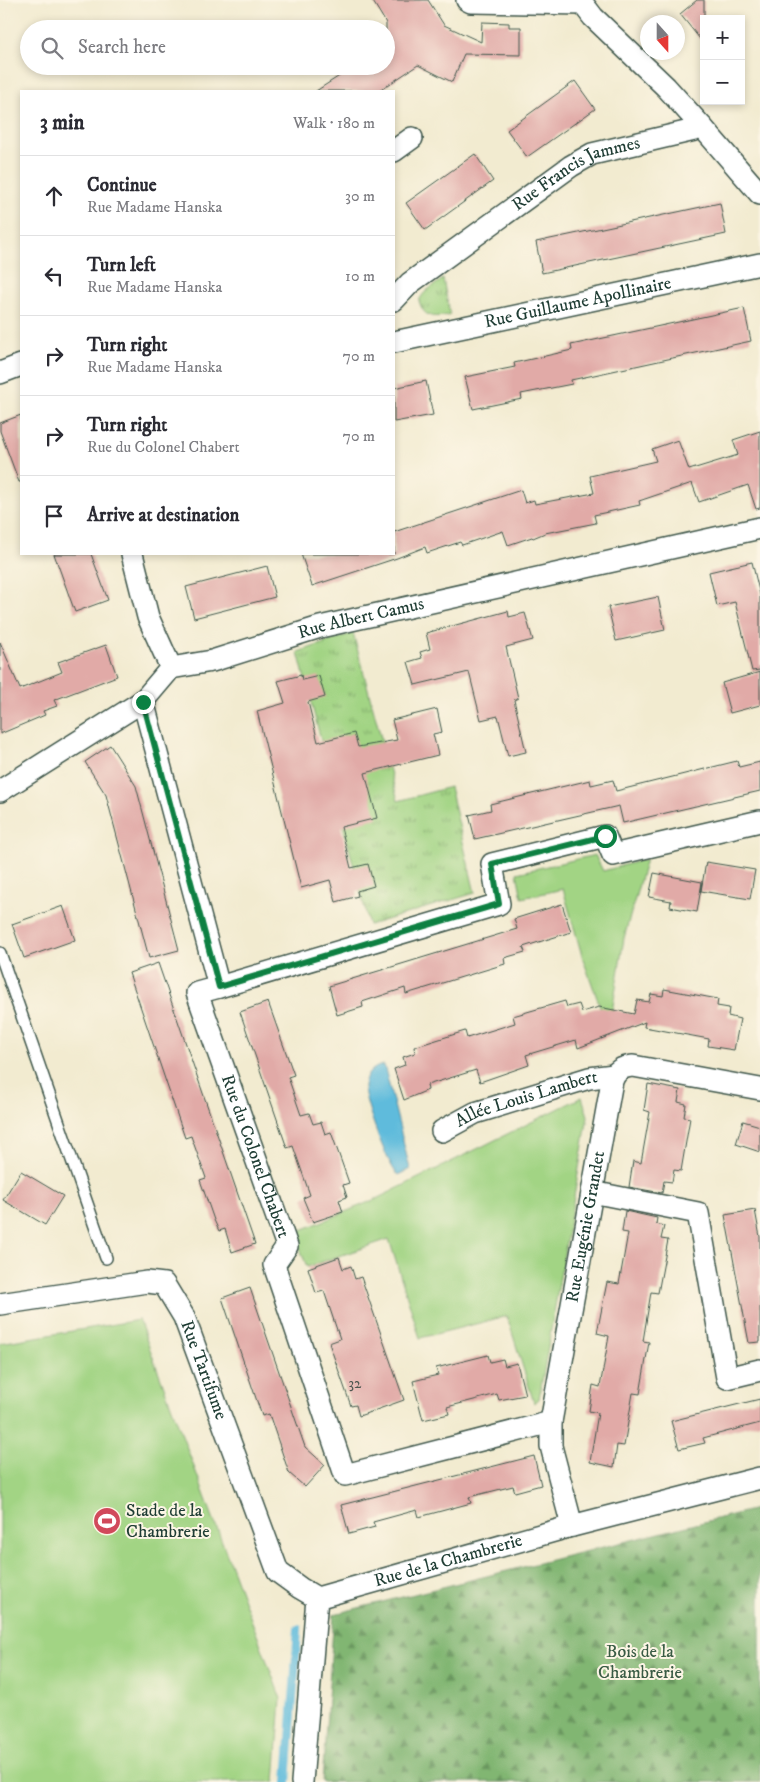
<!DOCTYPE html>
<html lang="en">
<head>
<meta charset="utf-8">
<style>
	:root { --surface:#fff; --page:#f7f7f7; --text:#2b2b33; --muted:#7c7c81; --line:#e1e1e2 }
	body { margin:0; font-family:"IM FELL DW Pica",serif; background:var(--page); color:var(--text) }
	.controls { position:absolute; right:15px; top:15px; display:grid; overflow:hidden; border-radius:0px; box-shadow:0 2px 8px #0003 }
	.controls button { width:45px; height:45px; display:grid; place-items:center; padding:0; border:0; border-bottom:1px solid var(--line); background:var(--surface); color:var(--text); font:25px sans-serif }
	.compass { position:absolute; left:640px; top:15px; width:45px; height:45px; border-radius:50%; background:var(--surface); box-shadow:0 2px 8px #0003; rotate:159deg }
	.stop { position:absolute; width:15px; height:15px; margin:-11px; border:4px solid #0b8043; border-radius:50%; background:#fff }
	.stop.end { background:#0b8043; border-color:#fff; box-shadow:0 1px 5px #0008 }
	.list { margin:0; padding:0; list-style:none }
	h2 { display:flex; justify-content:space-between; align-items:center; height:65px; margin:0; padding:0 20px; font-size:21px }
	h2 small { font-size:16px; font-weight:400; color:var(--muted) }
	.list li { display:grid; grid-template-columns:32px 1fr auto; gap:15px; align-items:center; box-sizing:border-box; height:80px; padding:0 20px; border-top:1px solid var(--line) }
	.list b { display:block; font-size:19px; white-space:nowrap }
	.list p { margin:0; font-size:16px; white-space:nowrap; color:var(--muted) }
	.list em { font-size:16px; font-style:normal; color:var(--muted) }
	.icon { flex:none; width:28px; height:28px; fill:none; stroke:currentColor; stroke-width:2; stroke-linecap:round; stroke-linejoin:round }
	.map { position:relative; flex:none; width:760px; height:1782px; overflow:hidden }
	.search { position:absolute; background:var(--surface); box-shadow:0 2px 8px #0003; left:20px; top:20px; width:375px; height:55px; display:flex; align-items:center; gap:12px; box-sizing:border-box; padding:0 18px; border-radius:28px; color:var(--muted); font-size:19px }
	.panel { position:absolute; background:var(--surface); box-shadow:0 2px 8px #0003; left:20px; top:90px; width:375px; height:465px; border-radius:0px }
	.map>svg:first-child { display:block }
	.grass { fill:url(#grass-tufts); stroke:#60885c }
	.forest { fill:url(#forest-firs); stroke:#507a53 }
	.garden { fill:#a2d484; stroke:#60885c }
	.water { fill:#5ebbdc; stroke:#3e7c88 }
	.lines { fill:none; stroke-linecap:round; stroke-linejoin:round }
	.stream { stroke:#5ebbdc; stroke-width:8 }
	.building { fill:#e1aaa7 }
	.lane-casing { stroke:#3f574b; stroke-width:14 }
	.street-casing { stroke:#3f574b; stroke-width:24 }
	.lane { stroke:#fff; stroke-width:11 }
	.street { stroke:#fff; stroke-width:21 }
	.route { stroke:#0b8043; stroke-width:6 }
	.labels { text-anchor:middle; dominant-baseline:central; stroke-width:4; stroke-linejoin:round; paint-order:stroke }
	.number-label { font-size:15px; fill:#505851 }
	.street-label { font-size:18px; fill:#1f3d34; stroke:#fcf5e5 }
	.poi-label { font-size:18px; fill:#1f3d34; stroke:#fcf5e5; text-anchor:start }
	.park-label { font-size:18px; fill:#395b44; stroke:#fcf5e5 }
</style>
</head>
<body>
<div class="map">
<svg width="760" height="1782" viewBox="0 0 760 1782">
	<defs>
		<pattern id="grass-tufts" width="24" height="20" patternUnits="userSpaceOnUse" patternTransform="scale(1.25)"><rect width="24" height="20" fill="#a2d484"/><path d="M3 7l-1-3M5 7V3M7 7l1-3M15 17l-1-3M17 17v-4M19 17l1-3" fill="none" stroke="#83ad6d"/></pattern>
		<pattern id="forest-firs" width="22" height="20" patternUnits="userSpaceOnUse" patternTransform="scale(1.25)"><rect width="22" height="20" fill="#81b672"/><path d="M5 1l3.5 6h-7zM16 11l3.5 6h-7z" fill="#69955e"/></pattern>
	</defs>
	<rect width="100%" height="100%" fill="#fcf5e5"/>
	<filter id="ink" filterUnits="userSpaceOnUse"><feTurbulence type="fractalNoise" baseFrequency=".02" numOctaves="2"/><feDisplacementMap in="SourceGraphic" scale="10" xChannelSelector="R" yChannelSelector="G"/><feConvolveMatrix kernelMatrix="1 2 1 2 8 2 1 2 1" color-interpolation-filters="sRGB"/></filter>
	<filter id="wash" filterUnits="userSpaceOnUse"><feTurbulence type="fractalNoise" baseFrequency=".0096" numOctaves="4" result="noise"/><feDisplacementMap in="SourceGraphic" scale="20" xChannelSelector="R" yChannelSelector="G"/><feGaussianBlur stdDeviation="1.12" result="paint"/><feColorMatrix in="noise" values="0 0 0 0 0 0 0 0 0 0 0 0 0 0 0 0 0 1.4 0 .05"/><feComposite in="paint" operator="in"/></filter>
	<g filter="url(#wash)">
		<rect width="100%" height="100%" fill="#f2ebd0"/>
		<g class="grass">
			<path d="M443 279 450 315C434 317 425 320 419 301 423 291 434 286 443 279Z"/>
			<path d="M353 633 398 801 450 787 475 893 369 925 298 652Z"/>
		</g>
		<path class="forest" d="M760 1508V1782H322L334 1614Z"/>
		<g class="garden">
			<path d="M595 855 603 871 646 859 624 938 611 1018 607 1026 583 959 563 889 522 898 517 873Z"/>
			<path d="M582 1097 588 1116 539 1399 534 1403 507 1316 420 1338 389 1239 307 1267 294 1233 374 1200Z"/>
			<path d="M139 1320 281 1699 275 1782H0V1343Z"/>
		</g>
		<path class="water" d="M384 1065 410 1169 398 1175C387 1164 366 1106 364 1089 363 1078 372 1066 384 1065Z"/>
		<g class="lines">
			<path class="stream" d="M287 1782 298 1629"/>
		</g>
		<g id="blocks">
			<g class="building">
				<path d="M372 0H428L444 25 481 42 482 22 509 23V27H521V55L464 54 452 82 418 65 379 91H316L355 66H386V23Z"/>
				<path d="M697 0H704V44L680 14Z"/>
				<path d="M575 81 595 109 527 157 507 130Z"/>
				<path d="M475 154 493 181 425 230 406 203Z"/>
				<path d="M720 203 726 234 542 273 536 242Z"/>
				<path d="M744 308 751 341 571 380 572 384 521 394 522 399 473 409 465 377 515 367 514 363 572 350 571 345Z"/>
				<path d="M426 381 433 415 394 422V388Z"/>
				<path d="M21 415V482H19L0 431V423Z"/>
				<path d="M760 431V508L756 509 748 485 699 502 692 483 639 501 640 505 594 515 596 523 545 533 533 538 532 537 508 545 503 531 462 545 460 542 427 553 425 547 397 558 312 586 301 554H394V532L521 490 525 503 534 500 535 504 594 493 590 476 656 461 652 449 678 440 689 470 738 455 733 440Z"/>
				<path d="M54 554H91L108 600 75 612Z"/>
				<path d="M752 562 760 595V670L752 671 735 602 717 606 709 572Z"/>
				<path d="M267 566 275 597 194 618 186 587Z"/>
				<path d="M658 597 665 630 616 641 608 607Z"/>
				<path d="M508 611 509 617 525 613 533 640 506 647 518 698 514 700 526 752 508 756 498 716 481 720 469 672 415 685 408 662 422 658 420 652 430 649 426 633Z"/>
				<path d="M0 642 20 689 62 672 58 662 106 645 117 676 54 700 57 706 43 711 45 715 0 734Z"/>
				<path d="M760 672V705L730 713 722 683Z"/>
				<path d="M301 675 302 680 319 676 325 697 308 702 318 742 354 733 358 747 397 740 392 720 437 709 442 732 433 734 438 755 365 773 377 818 341 827 351 868 368 864 374 886 357 891 358 896 336 902 330 880 301 888 257 711 285 703 278 681Z"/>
				<path d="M110 745 136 786 179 950 149 958 106 795 85 762Z"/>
				<path d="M737 761 739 767 760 762V791L623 823 619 806 475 839 469 815 491 810 490 804 590 780 591 785 613 780 616 791Z"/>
				<path d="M706 862 755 870 750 899 701 891Z"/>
				<path d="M654 873 702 882 697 912 670 907 671 901 649 897Z"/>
				<path d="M562 904 571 932 523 947 525 952 504 958 505 964 406 994 405 988 362 1002 363 1007 337 1015 329 986 517 929 514 919Z"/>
				<path d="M63 906 75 940 24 958 12 924Z"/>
				<path d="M158 963 255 1244 232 1252 225 1229 219 1231 214 1220 200 1180 206 1178 191 1136 185 1138 129 973Z"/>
				<path d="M664 989 718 999 717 1006 729 1008 728 1016 740 1019 734 1050 708 1046 709 1039 644 1027 645 1022 578 1048 576 1040 526 1055 529 1065 480 1082 476 1070 427 1085 428 1090 404 1100 394 1069 405 1065 403 1057 415 1053 414 1047 465 1031 467 1038 515 1023 513 1016 565 1001 567 1007 579 1004 582 1012 599 1007 634 1014 637 1000 649 1002 651 994 663 996Z"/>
				<path d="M268 1002 294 1075 288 1077 301 1115 309 1113 313 1124 321 1122 325 1134 331 1132 349 1183 343 1185 347 1197 339 1200 343 1212 313 1222 303 1198 310 1195 293 1146 287 1148 240 1012Z"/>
				<path d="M648 1084 680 1090 678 1102 686 1104 684 1117 690 1118 681 1171 674 1170 672 1182 664 1181 662 1193 629 1187 633 1161 641 1163 650 1112 644 1110Z"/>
				<path d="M743 1121 760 1126V1152L736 1144Z"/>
				<path d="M21 1171 63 1196 45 1225 3 1200Z"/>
				<path d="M755 1210 760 1237V1342L749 1343 725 1215Z"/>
				<path d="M625 1211 657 1218 656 1224 664 1226 661 1239 668 1240 658 1293 651 1292 643 1341 649 1342 640 1394 633 1393 624 1446 617 1445 614 1467 590 1462 598 1413 589 1411 593 1385 600 1387 609 1336 597 1333 607 1282 619 1284 628 1233 622 1232Z"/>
				<path d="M339 1257 343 1269 351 1266 355 1279 361 1277 404 1400 359 1416 356 1405 351 1406 329 1343 340 1339 324 1291 316 1293 308 1268Z"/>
				<path d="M250 1288 305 1447 325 1465 305 1487 289 1473 269 1414 262 1416 222 1298Z"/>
				<path d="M488 1355 490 1362 503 1359 505 1366 517 1363 525 1395 499 1400 497 1394 447 1407 449 1414 423 1420 413 1381 438 1375 436 1368Z"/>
				<path d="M760 1399V1423L703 1438 705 1443 679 1449 671 1421Z"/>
				<path d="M534 1456 541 1485 515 1492 513 1486 469 1497 471 1503 419 1517 417 1510 373 1522 375 1527 349 1534 341 1505Z"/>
			</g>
		</g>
	</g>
	<g filter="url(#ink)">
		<use href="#blocks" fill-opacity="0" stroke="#3f574b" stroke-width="1"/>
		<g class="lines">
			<g class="lane-casing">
				<path id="lane" d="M0 953 106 1258"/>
			</g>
			<g class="street-casing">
				<g id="street">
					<path d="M467 0 471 2 583 4"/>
					<path d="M580 0 593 17 666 87 703 128"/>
					<path d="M394 151 412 138"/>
					<path id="s1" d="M394 300 410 283 571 166 592 154 703 128 760 194"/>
					<path id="s2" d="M394 342 760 264"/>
					<path d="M0 373 21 365"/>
					<path d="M132 554 148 617 171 668"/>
					<path id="s3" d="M143 701 219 987 197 993 287 1246 274 1265 345 1475 551 1422"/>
					<path id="s4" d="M0 791 143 701 171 668 212 661 320 627 760 528"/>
					<path d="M219 987 499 904 492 864 605 836 613 855 760 821"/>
					<path id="s5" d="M442 1131 475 1113 589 1078 614 1075"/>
					<path d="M592 1192 698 1213 727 1378 760 1370"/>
					<path id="s6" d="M0 1304 147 1282 164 1284 184 1317 278 1572 300 1588 317 1598"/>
					<path id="s7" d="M572 1526 551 1446V1422L612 1081C616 1070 622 1067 633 1066L760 1089"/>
					<path id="s8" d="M302 1782 317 1598 572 1526 760 1478"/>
				</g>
			</g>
			<use href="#lane" class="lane"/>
			<use href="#street" class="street"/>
		</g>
	</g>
	<g class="lines" filter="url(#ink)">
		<path class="route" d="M143 702 219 987 499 904 492 864 605 836"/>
	</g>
	<defs>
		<g id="stadium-disc" transform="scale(1.4375)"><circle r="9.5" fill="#d1495b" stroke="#fcf5e5"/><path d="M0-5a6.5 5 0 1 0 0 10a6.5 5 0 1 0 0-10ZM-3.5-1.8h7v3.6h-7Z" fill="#fff"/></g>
	</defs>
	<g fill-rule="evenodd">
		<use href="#stadium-disc" x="107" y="1521"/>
	</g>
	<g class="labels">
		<g class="number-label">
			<text x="355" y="1383">32</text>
		</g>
		<g class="street-label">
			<text stroke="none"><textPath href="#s1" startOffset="224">Rue Francis Jammes</textPath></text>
			<text stroke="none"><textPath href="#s2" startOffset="188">Rue Guillaume Apollinaire</textPath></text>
			<text stroke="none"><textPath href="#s4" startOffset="409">Rue Albert Camus</textPath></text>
			<text stroke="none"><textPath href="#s5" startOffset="91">Allée Louis Lambert</textPath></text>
			<text stroke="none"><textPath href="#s3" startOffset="492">Rue du Colonel Chabert</textPath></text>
			<text stroke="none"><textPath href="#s7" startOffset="305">Rue Eugénie Grandet</textPath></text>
			<text stroke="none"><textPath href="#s6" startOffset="261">Rue Tartifume</textPath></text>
			<text stroke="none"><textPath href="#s8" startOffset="321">Rue de la Chambrerie</textPath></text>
		</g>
		<g class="poi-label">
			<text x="126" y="1511">Stade de la<tspan x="126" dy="21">Chambrerie</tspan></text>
		</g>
		<g class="park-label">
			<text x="640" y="1652">Bois de la<tspan x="640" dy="21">Chambrerie</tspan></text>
		</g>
	</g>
</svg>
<div class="controls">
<button>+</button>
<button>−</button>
</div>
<svg class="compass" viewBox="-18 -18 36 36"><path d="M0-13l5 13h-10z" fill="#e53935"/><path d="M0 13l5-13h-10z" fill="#7c7c81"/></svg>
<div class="stop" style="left:605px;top:836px"></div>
<div class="stop end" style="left:143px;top:702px"></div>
<div class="search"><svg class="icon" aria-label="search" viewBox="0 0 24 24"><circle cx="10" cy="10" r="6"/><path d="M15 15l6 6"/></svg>Search here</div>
<section class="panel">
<h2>3 min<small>Walk · 180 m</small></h2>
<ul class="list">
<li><svg class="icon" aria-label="ahead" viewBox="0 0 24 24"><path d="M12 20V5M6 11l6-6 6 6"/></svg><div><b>Continue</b><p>Rue Madame Hanska</p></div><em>30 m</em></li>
<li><svg class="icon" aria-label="left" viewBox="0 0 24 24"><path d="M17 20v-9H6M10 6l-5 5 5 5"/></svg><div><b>Turn left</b><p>Rue Madame Hanska</p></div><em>10 m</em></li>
<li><svg class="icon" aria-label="right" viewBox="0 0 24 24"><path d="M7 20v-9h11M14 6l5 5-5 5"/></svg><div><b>Turn right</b><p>Rue Madame Hanska</p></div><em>70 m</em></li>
<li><svg class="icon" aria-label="right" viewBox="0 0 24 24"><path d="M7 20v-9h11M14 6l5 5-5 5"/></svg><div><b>Turn right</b><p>Rue du Colonel Chabert</p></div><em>70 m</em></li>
<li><svg class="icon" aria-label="arrive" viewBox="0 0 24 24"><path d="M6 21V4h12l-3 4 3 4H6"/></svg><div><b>Arrive at destination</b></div></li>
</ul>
</section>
</div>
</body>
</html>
